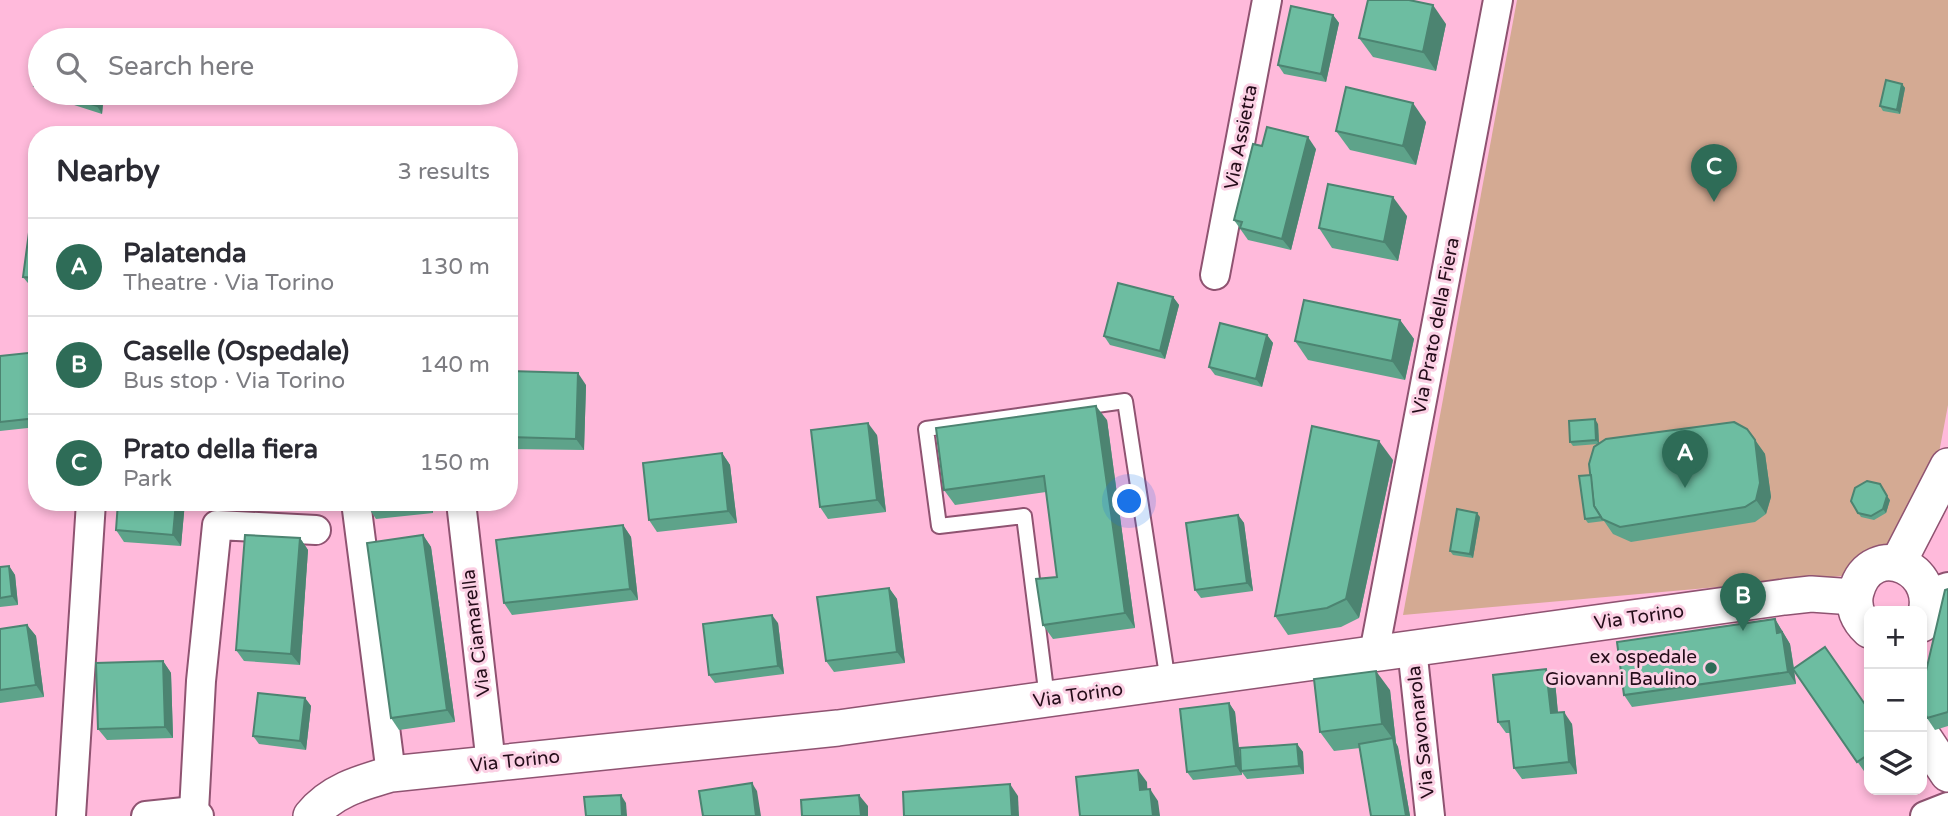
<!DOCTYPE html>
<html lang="en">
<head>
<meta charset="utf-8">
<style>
	:root { --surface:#fff; --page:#f2f2f3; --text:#2b2b33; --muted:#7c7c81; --line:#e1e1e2; --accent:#2e6c57 }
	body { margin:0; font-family:"Varela Round",sans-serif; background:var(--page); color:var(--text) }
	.controls { position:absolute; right:21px; bottom:21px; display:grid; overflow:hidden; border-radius:14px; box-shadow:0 4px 10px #0003 }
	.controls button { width:63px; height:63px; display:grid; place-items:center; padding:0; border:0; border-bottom:2px solid var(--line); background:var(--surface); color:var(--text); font:35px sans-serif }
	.you { position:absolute; left:1130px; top:502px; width:24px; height:24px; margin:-18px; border:5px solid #fff; border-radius:50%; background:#1a73e8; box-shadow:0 0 0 10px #1a73e833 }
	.badge { display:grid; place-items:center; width:46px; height:46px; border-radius:50%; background:var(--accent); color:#fff; font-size:23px; font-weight:700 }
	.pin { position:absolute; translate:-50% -58px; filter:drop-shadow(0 2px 4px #0008) }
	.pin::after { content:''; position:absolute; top:37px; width:24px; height:21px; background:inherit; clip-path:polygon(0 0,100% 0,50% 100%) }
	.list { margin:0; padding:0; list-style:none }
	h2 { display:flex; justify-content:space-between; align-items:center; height:91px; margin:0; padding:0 28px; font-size:30px }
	h2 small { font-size:23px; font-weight:400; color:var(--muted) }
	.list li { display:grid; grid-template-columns:46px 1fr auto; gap:21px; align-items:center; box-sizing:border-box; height:98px; padding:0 28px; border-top:2px solid var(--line) }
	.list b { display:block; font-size:26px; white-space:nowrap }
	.list p { margin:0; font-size:23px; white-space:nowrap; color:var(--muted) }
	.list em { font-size:23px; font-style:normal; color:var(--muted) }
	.icon { flex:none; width:38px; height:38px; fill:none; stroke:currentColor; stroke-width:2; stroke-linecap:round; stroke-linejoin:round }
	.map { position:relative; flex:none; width:1948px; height:816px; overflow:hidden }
	.search { position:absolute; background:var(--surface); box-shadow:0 4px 10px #0003; left:28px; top:28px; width:490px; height:77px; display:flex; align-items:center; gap:18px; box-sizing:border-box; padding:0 24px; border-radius:38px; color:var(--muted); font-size:26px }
	.panel { position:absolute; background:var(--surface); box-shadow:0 4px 10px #0003; left:28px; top:126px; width:490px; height:385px; border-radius:28px }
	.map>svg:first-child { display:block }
	.green { fill:#d4aa93 }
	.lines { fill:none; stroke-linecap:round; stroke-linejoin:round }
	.service-casing { stroke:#8f5371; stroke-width:18 }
	.minor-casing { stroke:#8f5371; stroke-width:32 }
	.tertiary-casing { stroke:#8f5371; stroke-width:38 }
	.service { stroke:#fff; stroke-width:14 }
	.minor { stroke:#fff; stroke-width:28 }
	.tertiary { stroke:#fff; stroke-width:35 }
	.wall { fill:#5ea38a }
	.shaded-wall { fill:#4c8471 }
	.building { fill:#6dbda1; stroke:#4c8471; stroke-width:2 }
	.poi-dot { fill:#2e6c57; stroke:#fbd0e4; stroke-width:2.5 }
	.labels { text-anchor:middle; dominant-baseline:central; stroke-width:6; stroke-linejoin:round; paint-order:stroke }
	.street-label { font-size:19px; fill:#240c19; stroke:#fbd0e4 }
	.poi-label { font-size:19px; fill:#240c19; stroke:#fbd0e4; text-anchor:end }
</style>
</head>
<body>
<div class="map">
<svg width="1948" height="816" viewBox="0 0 1948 816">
	<rect width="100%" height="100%" fill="#ffbadb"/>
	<path class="green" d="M1517 0H1948V405L1939 453 1888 547 1842 576 1403 615Z"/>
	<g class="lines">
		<g class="service-casing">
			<path id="service" d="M1047 698 1024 516 939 526 926 429 1125 401 1168 682"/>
		</g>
		<g class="minor-casing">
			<g id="minor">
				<path d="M1215 275 1267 0"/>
				<path d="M356 502 391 774"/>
				<path d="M461 502 491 764"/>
				<path d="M1930 593 1948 587"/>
				<path d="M1412 648 1430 816"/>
				<path d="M1374 653 1498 0"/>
				<path d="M194 811 201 681 217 525 316 530"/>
				<path d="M71 816 91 502"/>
				<path d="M146 816 194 811 199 816"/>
				<path d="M1925 816 1948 807"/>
			</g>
		</g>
		<g class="tertiary-casing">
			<g id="tertiary">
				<path d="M1898 563 1948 466"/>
				<path d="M1869 630C1858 620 1852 607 1856 592 1871 535 1948 570 1922 624"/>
				<path d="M1922 735 1948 774"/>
				<path d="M311 816C331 791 360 783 391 774L838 728 1784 597 1811 594 1854 597"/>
			</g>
		</g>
		<use href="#service" class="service"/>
		<use href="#minor" class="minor"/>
		<use href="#tertiary" class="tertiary"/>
	</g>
	<g class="wall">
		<path d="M1333 15 1339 23 1326 82 1284 74 1278 65Z"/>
		<path d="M1446 24 1436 71 1373 57 1359 38Z"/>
		<path d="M40 65V93H104L102 114 40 94 34 86Z"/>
		<path d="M1902 84 1905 88 1900 114 1883 111 1880 106Z"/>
		<path d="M1426 122 1416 165 1350 150 1336 131Z"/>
		<path d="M1262 146 1316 149 1291 250 1248 240 1234 220Z"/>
		<path d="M37 210V289L32 288 23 277Z"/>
		<path d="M1407 216 1398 261 1332 248 1319 228Z"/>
		<path d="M1173 297 1179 305 1165 359 1110 345 1104 336Z"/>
		<path d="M1400 320 1414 339 1405 380 1308 360 1295 341Z"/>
		<path d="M1267 335 1273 343 1262 387 1215 375 1209 367Z"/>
		<path d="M37 352V427L0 431V356Z"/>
		<path d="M509 371 586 385 584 450 509 449Z"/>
		<path d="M1107 420 1135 628 1053 639 1043 625 1057 577 1046 492 955 505 944 490Z"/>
		<path d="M1598 424 1599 444 1755 440 1765 454 1771 497 1766 514 1755 522 1631 542 1613 534 1604 521 1588 523 1585 519 1598 444 1573 446 1570 442Z"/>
		<path d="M877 435 886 512 828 519 820 507Z"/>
		<path d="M722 453 730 465 737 523 657 532 649 520Z"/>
		<path d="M1393 460 1359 618 1341 627 1288 635 1275 616Z"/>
		<path d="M1890 500 1886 513 1874 520 1861 517 1851 501Z"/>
		<path d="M118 502H185L181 546 124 542 116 530Z"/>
		<path d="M367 502H432L433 513 376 519 368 507Z"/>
		<path d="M1238 515 1244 523 1253 591 1201 598 1195 590Z"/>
		<path d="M1480 517 1473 558 1453 555 1450 551Z"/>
		<path d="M623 525 631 537 638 600 512 615 504 603Z"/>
		<path d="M423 535 431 547 455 722 399 730 391 718Z"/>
		<path d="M300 538 308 550 300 665 244 661 236 650Z"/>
		<path d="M9 566 15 575 18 605 0 607V567Z"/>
		<path d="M889 588 897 599 905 663 834 672 826 661Z"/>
		<path d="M1948 589V726L1935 730 1927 718Z"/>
		<path d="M1775 619 1790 644 1794 668 1869 710V771L1866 774 1794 671 1796 684 1632 707 1624 695Z"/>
		<path d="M778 623 784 674 715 683 709 675Z"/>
		<path d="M27 625 36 636 44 697 0 703V629Z"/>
		<path d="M163 661 171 673 173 738 107 740 98 729Z"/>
		<path d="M1555 681 1558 713 1572 724 1577 774 1522 779 1514 768 1510 733H1506L1498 722Z"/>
		<path d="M1390 690 1396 743 1398 747 1410 816H1371L1360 748 1334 751 1320 732Z"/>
		<path d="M305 698 311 706 306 750 259 744 253 736Z"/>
		<path d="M1229 703 1235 712 1240 762 1297 744 1303 752 1304 774 1247 779 1241 771 1242 775 1193 780 1187 772Z"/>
	</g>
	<g class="shaded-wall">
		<path d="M1433 5 1446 24 1436 71 1423 52Z"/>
		<path d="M1333 15 1339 23 1326 82 1321 74Z"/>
		<path d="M1902 84 1905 88 1900 114 1897 110Z"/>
		<path d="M98 93H104L102 114 97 106Z"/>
		<path d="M1413 103 1426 122 1416 165 1403 146Z"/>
		<path d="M1308 137 1316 149 1291 250 1282 239Z"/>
		<path d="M1393 197 1407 216 1398 261 1384 242Z"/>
		<path d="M1173 297 1179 305 1165 359 1160 351Z"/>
		<path d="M1400 320 1414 339 1405 380 1392 361Z"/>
		<path d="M1267 335 1273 343 1262 387 1256 379Z"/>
		<path d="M578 373 586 385 584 450 576 439Z"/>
		<path d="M1096 406 1107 420 1135 628 1125 613Z"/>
		<path d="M1595 419 1598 424 1599 444 1596 440Z"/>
		<path d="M868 423 877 435 886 512 877 500Z"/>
		<path d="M1755 440 1765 454 1771 497 1766 514 1756 500Z"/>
		<path d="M1379 441 1393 460 1359 618 1346 599Z"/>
		<path d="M722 453 730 465 737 523 728 511Z"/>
		<path d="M1882 489 1890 500 1886 513 1883 509Z"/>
		<path d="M176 502H185L181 546 173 535Z"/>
		<path d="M425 502H432L433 513Z"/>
		<path d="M1477 513 1480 517 1473 558 1470 554Z"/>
		<path d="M1238 515 1244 523 1253 591 1247 583Z"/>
		<path d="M623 525 631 537 638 600 630 589Z"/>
		<path d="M423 535 431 547 455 722 447 710Z"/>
		<path d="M300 538 308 550 300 665 291 654Z"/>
		<path d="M9 566 15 575 18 605 12 596Z"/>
		<path d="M889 588 897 599 905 663 897 652Z"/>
		<path d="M772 615 778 623 784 674 778 666Z"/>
		<path d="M1775 619 1790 644 1796 684 1788 672 1777 633Z"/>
		<path d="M27 625 36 636 44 697 36 685Z"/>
		<path d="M163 661 171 673 173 738 165 727Z"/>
		<path d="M1546 669 1555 681 1559 725 1551 713Z"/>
		<path d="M1376 671 1390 690 1396 743 1398 747 1410 816H1406L1393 739 1382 724Z"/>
		<path d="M305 698 311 706 306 750 300 741Z"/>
		<path d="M1229 703 1235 712 1242 775 1236 766Z"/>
		<path d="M1564 712 1572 724 1577 774 1569 762Z"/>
		<path d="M1297 744 1303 752 1304 774 1299 766Z"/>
		<path d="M1138 770 1147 782 1148 802 1140 790Z"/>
		<path d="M752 783 757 791 761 816H756Z"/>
		<path d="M1010 784 1018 796 1019 816H1012Z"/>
		<path d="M1150 789 1158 801 1160 816H1153Z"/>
		<path d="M621 795 626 803 627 816H622Z"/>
		<path d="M859 795 868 806V816H861Z"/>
	</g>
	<g class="building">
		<path d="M1368 0H1409L1433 5 1423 52 1359 38Z"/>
		<path d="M1291 6 1333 15 1321 74 1278 65Z"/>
		<path d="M40 65V88L34 86Z"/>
		<path d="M1886 80 1902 84 1897 110 1880 106Z"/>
		<path d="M1346 87 1413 103 1403 146 1336 131Z"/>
		<path d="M56 93H98L97 106Z"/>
		<path d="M1267 127 1308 137 1282 239 1240 228 1242 222 1234 220 1253 144 1262 146Z"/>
		<path d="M1328 184 1393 197 1384 242 1319 228Z"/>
		<path d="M32 210H37V278L23 277Z"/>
		<path d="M1118 283 1173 297 1160 351 1104 336Z"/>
		<path d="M1304 300 1400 320 1392 361 1295 341Z"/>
		<path d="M1220 323 1267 335 1256 379 1209 367Z"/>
		<path d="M37 352V418L0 422V356Z"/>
		<path d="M509 371 578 373 576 439 509 437Z"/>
		<path d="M1096 406 1125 613 1043 625 1036 579 1057 577 1044 476 944 490 936 428Z"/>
		<path d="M1595 419 1596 440 1570 442 1569 421Z"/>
		<path d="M1734 422 1747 429 1755 440 1760 483 1756 500 1745 507 1620 527 1602 519 1594 506 1589 464 1594 447 1606 439Z"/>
		<path d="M868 423 877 500 820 507 811 430Z"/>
		<path d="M1312 426 1379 441 1346 599 1327 608 1275 616Z"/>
		<path d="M722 453 728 511 649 520 643 463Z"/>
		<path d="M1591 475 1594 506 1601 517 1585 519 1579 476Z"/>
		<path d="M1867 481 1880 484 1887 496 1883 509 1871 516 1858 513 1851 501 1855 488Z"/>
		<path d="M118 502H176L173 535 116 530Z"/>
		<path d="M367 502H416L368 507Z"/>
		<path d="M1457 509 1477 513 1470 554 1450 551Z"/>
		<path d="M1238 515 1247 583 1195 590 1186 523Z"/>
		<path d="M623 525 630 589 504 603 496 540Z"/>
		<path d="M245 535 300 538 291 654 236 650Z"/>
		<path d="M423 535 447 710 391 718 367 543Z"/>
		<path d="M9 566 12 596 0 598V567Z"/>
		<path d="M889 588 897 652 826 661 817 597Z"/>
		<path d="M1948 589V712L1927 718 1922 704V688L1945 590Z"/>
		<path d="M772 615 778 666 709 675 703 624Z"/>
		<path d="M1775 619 1777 633 1782 632 1788 672 1624 695 1617 642Z"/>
		<path d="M27 625 36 685 0 690V629Z"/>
		<path d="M1825 647 1869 710V754L1857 762 1793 669Z"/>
		<path d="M163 661 165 727 98 729 96 663Z"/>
		<path d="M1546 669 1551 713 1564 712 1569 762 1514 768 1509 721 1498 722 1493 675Z"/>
		<path d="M1376 671 1382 724 1320 732 1314 679Z"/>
		<path d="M258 693 305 698 300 741 253 736Z"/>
		<path d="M1229 703 1236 766 1187 772 1180 709Z"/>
		<path d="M1393 738 1406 816H1371L1359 744Z"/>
		<path d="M1297 744 1299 766 1241 771 1240 748Z"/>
		<path d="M1138 770 1140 790 1150 789 1153 816H1080L1076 777Z"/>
		<path d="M752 783 756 816H703L699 791Z"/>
		<path d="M1010 784 1012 816H904L903 792Z"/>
		<path d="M621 795 622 816H586L584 797Z"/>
		<path d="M859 795 861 816H802L801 800Z"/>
	</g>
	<circle class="poi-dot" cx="1711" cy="668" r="7"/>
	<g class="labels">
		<g class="street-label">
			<text transform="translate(1241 137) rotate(-79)">Via Assietta</text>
			<text transform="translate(1436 326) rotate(-79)">Via Prato della Fiera</text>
			<text transform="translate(1639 617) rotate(-8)">Via Torino</text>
			<text transform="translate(476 633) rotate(-97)">Via Ciamarella</text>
			<text transform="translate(1078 695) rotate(-8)">Via Torino</text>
			<text transform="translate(1421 732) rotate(-96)">Via Savonarola</text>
			<text transform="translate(515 761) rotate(-6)">Via Torino</text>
		</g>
		<g class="poi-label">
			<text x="1697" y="657">ex ospedale<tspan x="1697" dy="22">Giovanni Baulino</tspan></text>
		</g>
	</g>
</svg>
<div class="controls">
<button>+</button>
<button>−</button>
<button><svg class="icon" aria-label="layers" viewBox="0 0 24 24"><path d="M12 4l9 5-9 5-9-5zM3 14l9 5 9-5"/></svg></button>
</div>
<div class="you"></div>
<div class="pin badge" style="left:1685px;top:488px">A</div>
<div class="pin badge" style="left:1743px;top:631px">B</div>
<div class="pin badge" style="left:1714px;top:202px">C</div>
<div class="search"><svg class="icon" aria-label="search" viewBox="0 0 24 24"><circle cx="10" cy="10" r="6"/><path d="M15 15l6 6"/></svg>Search here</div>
<section class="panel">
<h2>Nearby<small>3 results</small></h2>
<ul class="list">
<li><span class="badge">A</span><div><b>Palatenda</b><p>Theatre · Via Torino</p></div><em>130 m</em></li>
<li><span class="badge">B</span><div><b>Caselle (Ospedale)</b><p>Bus stop · Via Torino</p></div><em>140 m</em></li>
<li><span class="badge">C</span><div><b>Prato della fiera</b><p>Park</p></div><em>150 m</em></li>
</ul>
</section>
</div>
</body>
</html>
